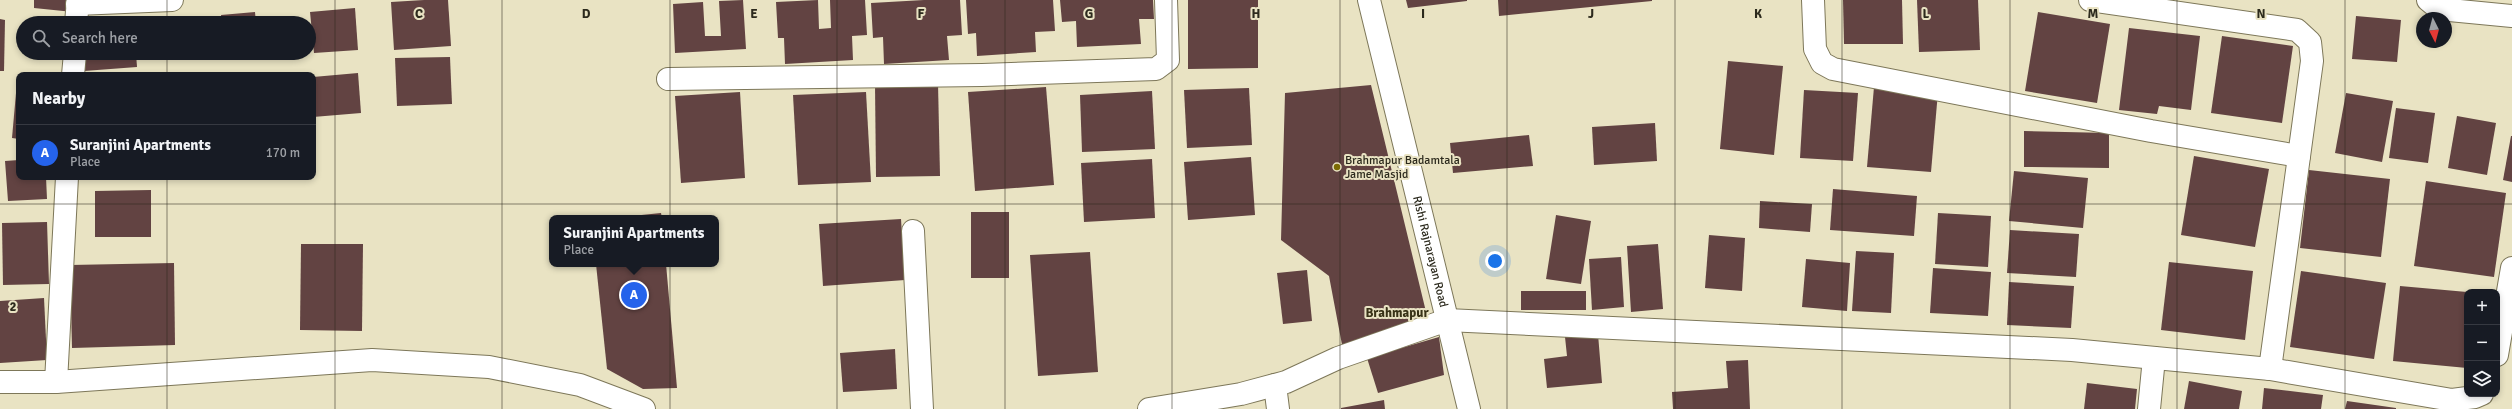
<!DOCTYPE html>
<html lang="en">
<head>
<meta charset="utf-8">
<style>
	:root { --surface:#171b24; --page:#242831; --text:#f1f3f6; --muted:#9ea1a6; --line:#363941; --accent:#2563eb }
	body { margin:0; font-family:Signika,sans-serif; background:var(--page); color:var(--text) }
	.controls { position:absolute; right:12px; bottom:12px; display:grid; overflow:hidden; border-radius:8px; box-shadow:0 2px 6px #0003 }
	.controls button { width:36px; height:36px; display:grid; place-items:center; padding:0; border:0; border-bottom:1px solid var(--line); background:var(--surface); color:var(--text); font:20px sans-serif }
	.compass { position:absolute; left:2416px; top:12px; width:36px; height:36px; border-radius:50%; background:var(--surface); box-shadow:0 2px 6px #0003; rotate:174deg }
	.you { position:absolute; left:1495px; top:261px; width:14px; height:14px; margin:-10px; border:3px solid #fff; border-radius:50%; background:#1a73e8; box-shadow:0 0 0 6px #1a73e833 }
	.badge { display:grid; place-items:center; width:26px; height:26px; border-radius:50%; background:var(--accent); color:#fff; font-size:13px; font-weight:700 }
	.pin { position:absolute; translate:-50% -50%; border:2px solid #fff; box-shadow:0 1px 4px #0006 }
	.popup { position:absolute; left:549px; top:215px; width:170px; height:52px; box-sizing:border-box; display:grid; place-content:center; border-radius:8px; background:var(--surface); filter:drop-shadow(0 1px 3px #0005); font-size:13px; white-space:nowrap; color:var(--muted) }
	.popup b { font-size:15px; color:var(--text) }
	.popup::after { content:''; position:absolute; left:50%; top:100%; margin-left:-8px; border:8px solid transparent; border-top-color:var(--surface) }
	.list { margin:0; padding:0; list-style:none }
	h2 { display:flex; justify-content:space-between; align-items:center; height:52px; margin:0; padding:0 16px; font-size:17px }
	h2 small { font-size:13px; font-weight:400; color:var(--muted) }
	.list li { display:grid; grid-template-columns:26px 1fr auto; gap:12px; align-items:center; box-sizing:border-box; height:56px; padding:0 16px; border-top:1px solid var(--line) }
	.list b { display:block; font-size:15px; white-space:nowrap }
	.list p { margin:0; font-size:13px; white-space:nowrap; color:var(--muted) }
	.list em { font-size:13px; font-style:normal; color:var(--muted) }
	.icon { flex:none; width:22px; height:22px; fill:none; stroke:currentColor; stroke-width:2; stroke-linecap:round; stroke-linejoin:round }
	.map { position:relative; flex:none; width:2512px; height:409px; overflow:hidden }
	.search { position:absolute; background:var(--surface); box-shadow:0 2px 6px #0003; left:16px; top:16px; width:300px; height:44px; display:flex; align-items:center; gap:10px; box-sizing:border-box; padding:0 14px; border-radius:22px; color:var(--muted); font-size:15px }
	.panel { position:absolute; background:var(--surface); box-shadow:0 2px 6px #0003; left:16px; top:72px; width:300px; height:108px; border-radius:8px }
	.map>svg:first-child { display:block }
	.building { fill:#624342 }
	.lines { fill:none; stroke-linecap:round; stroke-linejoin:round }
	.minor-casing { stroke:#7d7759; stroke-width:24 }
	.minor { stroke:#fff; stroke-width:22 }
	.grid { fill:none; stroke:#2c2a1d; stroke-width:1; stroke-opacity:0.55 }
	.poi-dot { fill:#7b6b04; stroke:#e9e3c3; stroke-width:1.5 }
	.labels { text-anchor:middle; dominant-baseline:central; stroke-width:4; stroke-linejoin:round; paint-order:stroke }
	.poi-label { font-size:12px; fill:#2c2a1d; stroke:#e9e3c3; text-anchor:start }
	.street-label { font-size:12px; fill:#2c2a1d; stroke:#e9e3c3 }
	.neighbourhood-label { font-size:13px; font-weight:bold; fill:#383217; stroke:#e9e3c3 }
	.grid-label { font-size:13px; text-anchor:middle; font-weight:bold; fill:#2c2a1d; stroke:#e9e3c3; stroke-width:4; stroke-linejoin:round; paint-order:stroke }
</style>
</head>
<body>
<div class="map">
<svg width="2512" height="409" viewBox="0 0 2512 409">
	<rect width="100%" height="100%" fill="#e9e3c3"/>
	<g class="building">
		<path d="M34 0H74L73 12 34 8Z"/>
		<path d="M424 0H448L451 46 394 50 391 2Z"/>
		<path d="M743 0 746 49 675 53 673 4 703 2 705 36H721L719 1Z"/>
		<path d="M818 0 819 29 831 28 830 0H865L867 35 852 36 853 60 785 64 784 38H778L776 2Z"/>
		<path d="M924 0H960L962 35 947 36 949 60 884 64 883 37 873 38 871 3Z"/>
		<path d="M966 0H1053L1055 31 1035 32 1036 52 977 56 976 33 968 34Z"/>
		<path d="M1060 0H1153L1154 19H1139L1141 44 1077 47 1076 21 1062 22Z"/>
		<path d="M1188 0H1258V68L1188 69Z"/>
		<path d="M1406 0H1467V1L1408 8Z"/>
		<path d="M1498 0H1652V1L1499 16Z"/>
		<path d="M1843 0H1902L1903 44H1844Z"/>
		<path d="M1917 0H1978L1980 50 1919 52Z"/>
		<path d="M355 8 358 50 314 53 310 12Z"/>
		<path d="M255 12 256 23H222L221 15Z"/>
		<path d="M2038 12 2110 24 2097 103 2025 91Z"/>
		<path d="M2356 16 2401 20 2397 62 2352 59Z"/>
		<path d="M0 19 5 20 4 71H0Z"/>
		<path d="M2129 28 2200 36 2191 110 2159 106 2157 114 2119 110Z"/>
		<path d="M2222 36 2293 46 2282 123 2211 113Z"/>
		<path d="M83 53H136L137 67 84 71Z"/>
		<path d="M450 57 452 104 397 106 395 58Z"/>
		<path d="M1728 61 1783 66 1774 155 1720 149Z"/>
		<path d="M358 73 361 113 313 117V77Z"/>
		<path d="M17 82H19V139L12 138Z"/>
		<path d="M938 83 940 176 876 177 875 85Z"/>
		<path d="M1371 85 1428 320 1343 350 1329 276 1281 240 1285 93Z"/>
		<path d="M1046 87 1054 185 975 191 968 92Z"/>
		<path d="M1874 87 1938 92 1931 172 1867 167Z"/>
		<path d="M1249 88 1252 145 1187 148 1184 90Z"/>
		<path d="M1804 90 1858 93 1853 161 1800 158Z"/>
		<path d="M1152 91 1155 149 1082 152 1080 95Z"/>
		<path d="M740 92 745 178 681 183 675 96Z"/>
		<path d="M866 92 871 182 798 185 793 95Z"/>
		<path d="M2346 93 2393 101 2382 162 2335 153Z"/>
		<path d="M2396 108 2435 113 2428 163 2389 158Z"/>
		<path d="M2457 116 2496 123 2487 175 2448 168Z"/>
		<path d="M1655 123 1657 161 1594 165 1592 127Z"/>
		<path d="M2024 131 2109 133V168L2024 167Z"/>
		<path d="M1529 135 1533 166 1453 173 1450 143Z"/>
		<path d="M2511 136H2512V182L2503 180Z"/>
		<path d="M2194 156 2269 169 2255 247 2181 235Z"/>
		<path d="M1251 157 1255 215 1188 220 1184 162Z"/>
		<path d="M1152 159 1155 218 1084 222 1081 163Z"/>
		<path d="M19 160V177H46L47 199 8 201 5 161Z"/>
		<path d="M2309 170 2390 179 2381 257 2300 248Z"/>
		<path d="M2014 171 2088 178 2083 228 2009 221Z"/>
		<path d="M2426 181 2506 193 2494 277 2414 266Z"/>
		<path d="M1833 189 1917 196 1914 236 1830 230Z"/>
		<path d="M151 190V237H95V191Z"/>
		<path d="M1760 201 1812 204 1810 232 1759 228Z"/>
		<rect x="971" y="212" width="38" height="66"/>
		<path d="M661 213 662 218H622V217Z"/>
		<path d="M1938 213 1991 216 1988 267 1935 264Z"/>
		<path d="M1556 215 1591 221 1581 284 1546 279Z"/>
		<path d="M901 219 905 280 823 286 819 224Z"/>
		<path d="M47 222 49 284 3 285 2 223Z"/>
		<path d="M2010 230 2079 234 2076 277 2007 273Z"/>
		<path d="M1709 235 1745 238 1742 291 1705 288Z"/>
		<path d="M301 244H363L362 331 300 330Z"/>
		<path d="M1658 244 1663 309 1631 312 1627 246Z"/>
		<path d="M1856 251 1894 253 1891 313 1852 311Z"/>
		<path d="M1090 252 1098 372 1038 376 1030 255Z"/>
		<path d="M1621 257 1624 307 1592 310 1589 259Z"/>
		<path d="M1806 259 1850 263 1847 311 1802 307Z"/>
		<path d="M2169 262 2253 271 2245 340 2161 330Z"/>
		<path d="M174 263 175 345 72 348 70 265Z"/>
		<path d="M596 264H666L677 388 643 389 607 369Z"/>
		<path d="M1933 268 1991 272 1988 316 1930 313Z"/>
		<path d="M1307 270 1312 321 1283 324 1277 273Z"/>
		<path d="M2301 271 2386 283 2374 359 2290 347Z"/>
		<path d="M2009 282 2074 286 2071 328 2007 325Z"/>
		<path d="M2400 286 2467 292V368L2393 361Z"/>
		<rect x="1521" y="291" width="65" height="19"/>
		<path d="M44 298 47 360 0 363V301Z"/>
		<path d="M1598 334 1602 383 1547 388 1544 359 1567 356 1565 337Z"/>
		<path d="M1439 337 1444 375 1378 393 1367 358Z"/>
		<path d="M895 349 897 389 843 392 840 353Z"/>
		<path d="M1748 360 1750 409H1673L1672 392 1728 388 1726 361Z"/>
		<path d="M2189 381 2242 391 2239 409H2184Z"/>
		<path d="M2087 383 2137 389 2135 409H2084Z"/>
		<path d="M2264 388 2323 395 2321 409H2262Z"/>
		<path d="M1384 400 1385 409H1341V408Z"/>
		<path d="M2347 401 2396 408V409H2345Z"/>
	</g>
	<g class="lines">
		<g class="minor-casing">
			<g id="minor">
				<path id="s1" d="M1369 0 1469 409"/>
				<path d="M1813 0 1815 49 1822 63 1833 69 2151 131 2299 156"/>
				<path d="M2090 0 2297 30 2310 42 2312 61 2270 369"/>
				<path d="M2428 0 2439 9 2512 16"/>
				<path d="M77 4 172 0"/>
				<path d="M76 23 78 0"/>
				<path d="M73 75 75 53"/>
				<path d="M668 79 982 75 1156 69 1168 60 1166 0"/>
				<path d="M913 231 922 409"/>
				<path d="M2497 355 2512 268"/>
				<path d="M0 382H56L372 360 489 367 580 385 644 409"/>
				<path d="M56 382 67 177"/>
				<path d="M1275 385 1278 409"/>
				<path d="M1149 409 1241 394 1286 382 1338 358 1447 320 2072 350 2270 369 2452 400 2475 397 2482 394"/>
				<path d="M2149 409 2154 358"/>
			</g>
		</g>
		<use href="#minor" class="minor"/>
	</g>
	<path class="grid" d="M167 0V23M335 0V409M502 0V409M670 0V409M837 0V409M1005 0V409M1172 0V409M1340 0V409M1507 0V409M1675 0V409M1842 0V409M2010 0V409M2177 0V409M2345 0V409M167 53V75M167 177V409M0 204H2512"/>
	<circle class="poi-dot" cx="1337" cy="167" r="4"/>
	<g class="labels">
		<g class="poi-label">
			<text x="1345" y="160">Brahmapur Badamtala<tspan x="1345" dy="14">Jame Masjid</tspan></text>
		</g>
		<g class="street-label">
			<text stroke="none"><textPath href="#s1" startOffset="259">Rishi Rajnarayan Road</textPath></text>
		</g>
		<g class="neighbourhood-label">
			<text x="1397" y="313">Brahmapur</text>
		</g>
	</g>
	<g class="grid-label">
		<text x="419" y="18">C</text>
		<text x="586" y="18">D</text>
		<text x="754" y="18">E</text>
		<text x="921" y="18">F</text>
		<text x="1089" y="18">G</text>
		<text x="1256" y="18">H</text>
		<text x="1423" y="18">I</text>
		<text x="1591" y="18">J</text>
		<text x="1758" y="18">K</text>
		<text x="1926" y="18">L</text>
		<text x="2093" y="18">M</text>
		<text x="2261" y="18">N</text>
		<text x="13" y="311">2</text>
	</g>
</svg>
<div class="controls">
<button>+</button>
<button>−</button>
<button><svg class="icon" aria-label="layers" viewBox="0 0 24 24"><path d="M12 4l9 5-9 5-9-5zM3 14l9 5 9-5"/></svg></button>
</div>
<svg class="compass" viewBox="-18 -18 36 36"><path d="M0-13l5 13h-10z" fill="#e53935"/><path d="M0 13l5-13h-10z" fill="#9ea1a6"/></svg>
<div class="you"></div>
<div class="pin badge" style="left:634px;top:295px">A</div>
<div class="popup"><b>Suranjini Apartments</b>Place</div>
<div class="search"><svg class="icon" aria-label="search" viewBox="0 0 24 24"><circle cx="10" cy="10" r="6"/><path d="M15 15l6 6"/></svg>Search here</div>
<section class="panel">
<h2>Nearby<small></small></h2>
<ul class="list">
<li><span class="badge">A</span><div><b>Suranjini Apartments</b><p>Place</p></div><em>170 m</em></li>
</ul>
</section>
</div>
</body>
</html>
